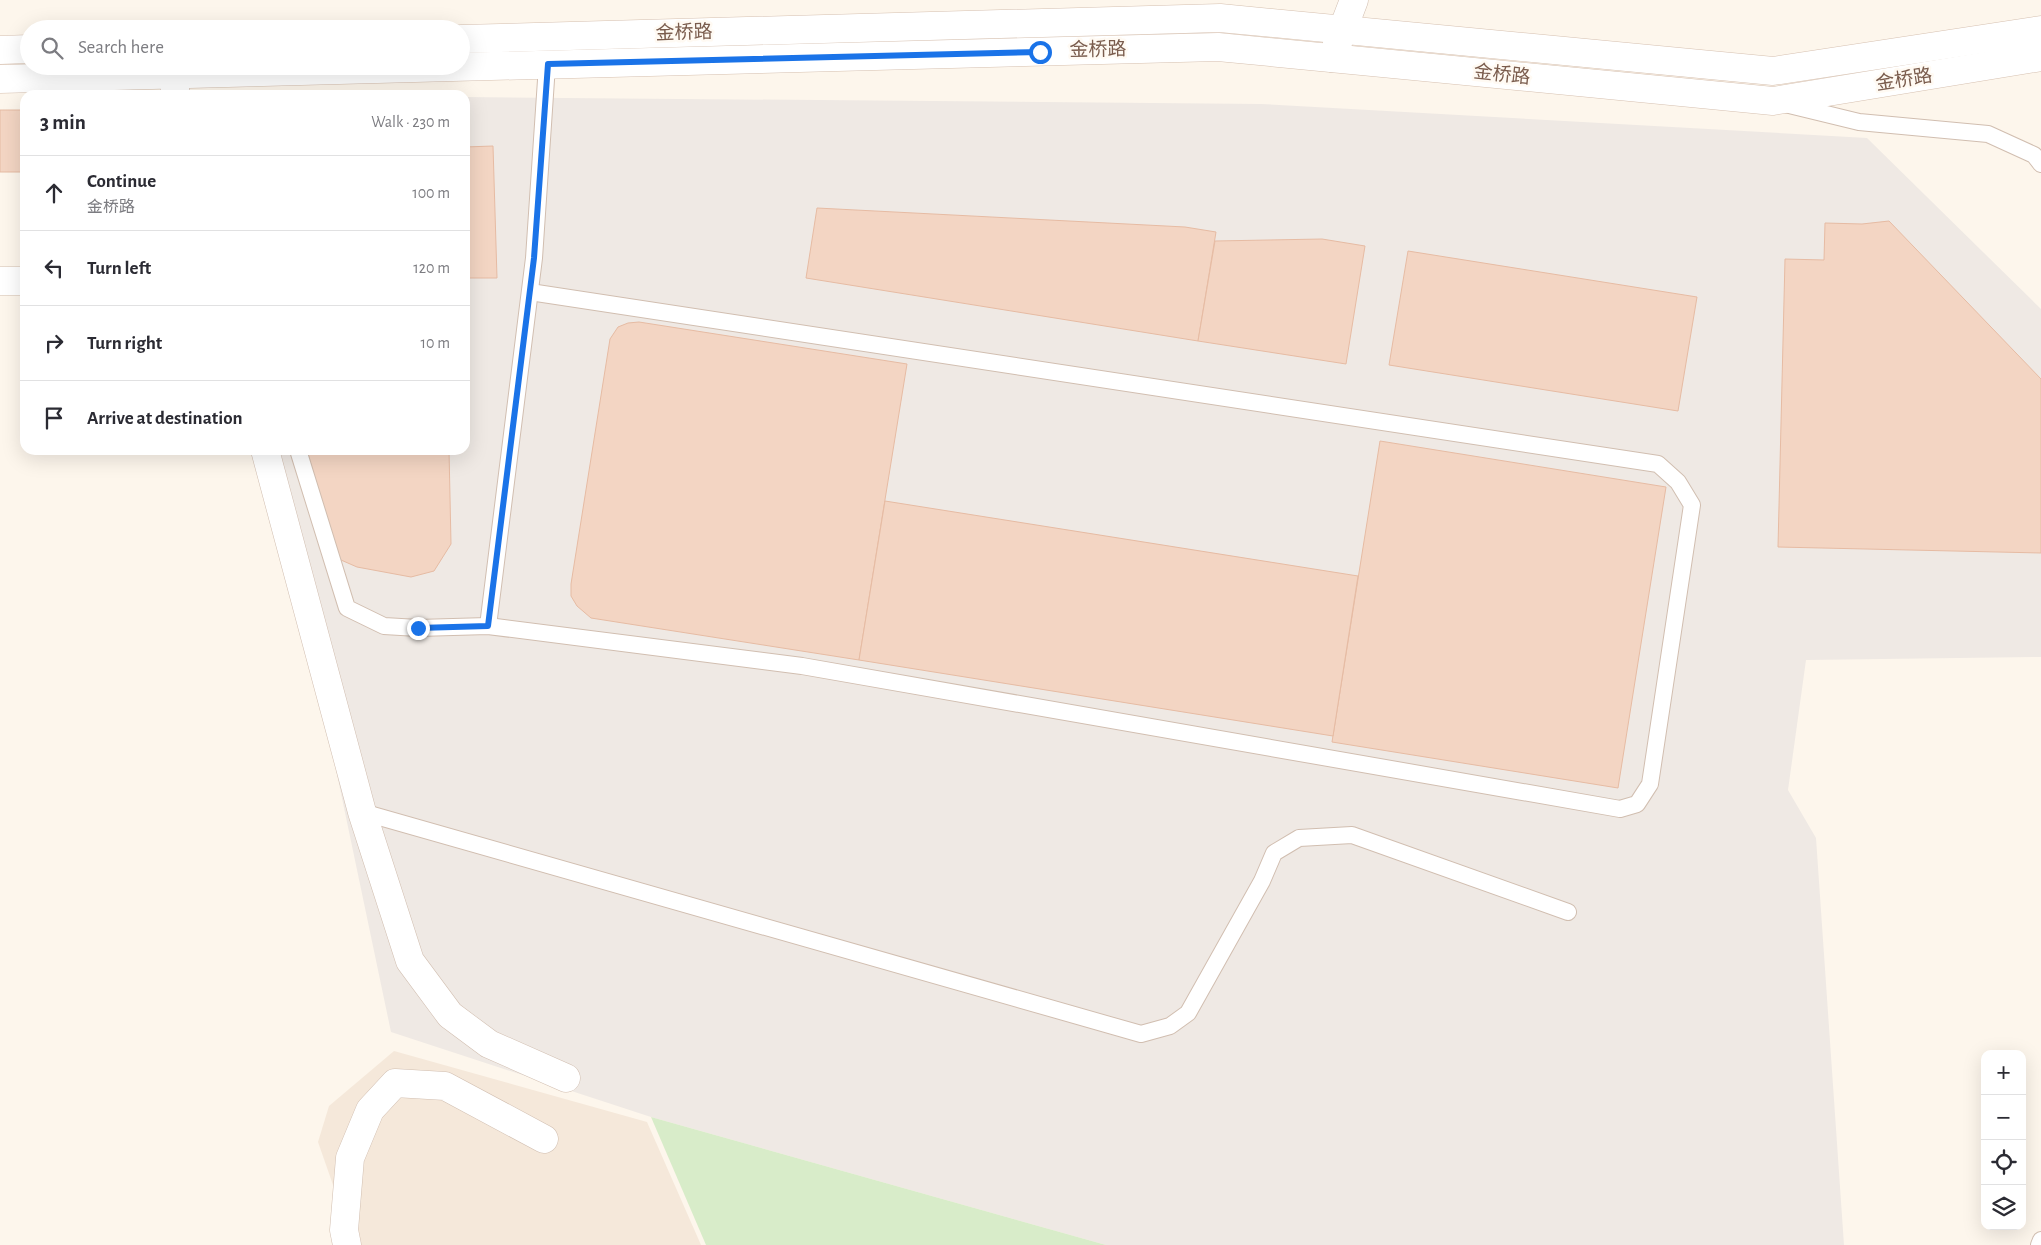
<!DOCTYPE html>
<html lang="en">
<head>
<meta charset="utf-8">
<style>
	:root { --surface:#fff; --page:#f2f2f3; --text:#2b2b33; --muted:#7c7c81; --line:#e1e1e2 }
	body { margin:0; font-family:"Alegreya Sans","Noto Sans SC",sans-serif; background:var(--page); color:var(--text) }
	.controls { position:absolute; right:15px; bottom:15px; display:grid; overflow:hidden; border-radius:10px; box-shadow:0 5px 20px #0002 }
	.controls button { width:45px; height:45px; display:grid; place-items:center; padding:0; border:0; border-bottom:1px solid var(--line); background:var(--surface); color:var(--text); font:25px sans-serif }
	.stop { position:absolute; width:15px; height:15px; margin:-11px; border:4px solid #1a73e8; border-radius:50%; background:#fff }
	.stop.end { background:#1a73e8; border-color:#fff; box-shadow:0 1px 5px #0008 }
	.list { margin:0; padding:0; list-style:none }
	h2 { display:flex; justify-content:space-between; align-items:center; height:65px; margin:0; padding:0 20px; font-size:21px }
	h2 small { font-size:16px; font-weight:400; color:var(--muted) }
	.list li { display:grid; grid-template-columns:32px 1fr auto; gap:15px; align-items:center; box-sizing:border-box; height:75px; padding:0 20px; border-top:1px solid var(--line) }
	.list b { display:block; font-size:19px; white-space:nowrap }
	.list p { margin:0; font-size:16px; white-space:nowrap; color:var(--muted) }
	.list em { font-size:16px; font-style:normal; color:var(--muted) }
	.icon { flex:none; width:28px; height:28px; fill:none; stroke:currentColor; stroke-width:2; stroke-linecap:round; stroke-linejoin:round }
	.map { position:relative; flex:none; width:2041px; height:1245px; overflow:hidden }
	.search { position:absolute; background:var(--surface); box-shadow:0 5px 20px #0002; left:20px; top:20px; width:450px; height:55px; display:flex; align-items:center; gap:12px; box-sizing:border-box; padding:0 18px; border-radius:28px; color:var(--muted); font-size:19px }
	.panel { position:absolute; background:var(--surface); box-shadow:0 5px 20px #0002; left:20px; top:90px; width:450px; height:365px; border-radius:15px }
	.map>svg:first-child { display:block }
	.residential { fill:#f5e8da }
	.industrial { fill:#efe9e4 }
	.green { fill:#d8ecc9 }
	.building { fill:#f3d5c3; stroke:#e6bba3 }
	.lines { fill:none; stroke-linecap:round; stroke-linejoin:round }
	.lane-casing { stroke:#d1beb0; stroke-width:18 }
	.street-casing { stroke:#d1beb0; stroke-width:29 }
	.secondary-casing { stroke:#d6c0b0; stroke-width:29 }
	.lane { stroke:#fff; stroke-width:16 }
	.street { stroke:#fff; stroke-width:28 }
	.secondary { stroke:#fff; stroke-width:28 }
	.route { stroke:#1a73e8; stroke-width:6 }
	.labels { text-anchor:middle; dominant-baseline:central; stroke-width:5; stroke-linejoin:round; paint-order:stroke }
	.street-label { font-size:19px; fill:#7a5c4d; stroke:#fffaf3 }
</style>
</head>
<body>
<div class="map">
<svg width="2041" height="1245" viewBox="0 0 2041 1245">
	<rect width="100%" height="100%" fill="#fdf6ec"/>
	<path class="residential" d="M394 1051 647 1122 701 1245H354L318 1142 329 1106Z"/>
	<path class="industrial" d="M465 97 1261 104 1867 138 2041 309V657L1806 660 1788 790 1816 838 1844 1245H1106L651 1117 391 1032 269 450H465Z"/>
	<path class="green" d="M651 1117 1106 1245H706Z"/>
	<g class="building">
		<rect x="0" y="110" width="25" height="62"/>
		<path d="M493 146 497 278H465V147Z"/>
		<path d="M817 208 1185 227 1216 232 1198 341 806 278Z"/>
		<path d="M1889 221 2041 379V553L1778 547 1785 259 1824 260 1825 223 1862 224Z"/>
		<path d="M1322 239 1365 246 1346 364 1198 341 1215 241Z"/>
		<path d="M1408 251 1697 297 1678 411 1389 365Z"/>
		<path d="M639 322 907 364 859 660 591 618 577 606 571 596V584L610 339 618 327 628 323Z"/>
		<path d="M1380 441 1666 487 1618 788 1332 742Z"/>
		<path d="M307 450H449L451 544 434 571 411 577 357 567 341 560 336 555Z"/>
		<path d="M885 501 1358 576 1333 736 859 660Z"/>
	</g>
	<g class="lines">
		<g class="lane-casing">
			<g id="lane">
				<path d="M1785 104 1859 122 1988 134 2034 155 2041 164"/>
				<path d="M298 450 347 608 384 626 418 628 488 626 802 666 1620 809 1637 804 1650 784 1692 505 1678 482 1658 464 530 292"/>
				<path d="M488 626 534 258 547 65"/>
				<path d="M362 812 1141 1034 1170 1026 1188 1013 1262 881 1274 853 1299 838 1352 835 1568 912"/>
				<path d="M2039 1245 2041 1240"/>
			</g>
		</g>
		<g class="street-casing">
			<g id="street">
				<path d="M1332 58 1354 0"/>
				<path d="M171 66 176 95"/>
				<path d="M0 281H25"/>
				<path d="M265 450 362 812 410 961 450 1015 489 1044 566 1078"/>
				<path d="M347 1245 344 1230 350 1158 370 1110 395 1083 445 1086 544 1139"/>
			</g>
		</g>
		<g class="secondary-casing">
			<g id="secondary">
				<path d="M461 39 1220 18 1773 71 2041 30"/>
				<path d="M0 50 29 49"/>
				<path d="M0 79 1218 47 1773 101 2041 57"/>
			</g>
		</g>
		<use href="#lane" class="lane"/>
		<use href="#street" class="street"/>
		<use href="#secondary" class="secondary"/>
	</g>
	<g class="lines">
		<path class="route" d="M418 628 488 626 534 258 548 64 1040 52"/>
	</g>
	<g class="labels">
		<g class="street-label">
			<text transform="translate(684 33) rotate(-2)">金桥路</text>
			<text transform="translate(1098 50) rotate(-1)">金桥路</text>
			<text transform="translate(1502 75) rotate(6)">金桥路</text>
			<text transform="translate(1904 80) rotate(-9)">金桥路</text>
		</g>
	</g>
</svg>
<div class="controls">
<button>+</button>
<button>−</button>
<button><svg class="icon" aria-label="locate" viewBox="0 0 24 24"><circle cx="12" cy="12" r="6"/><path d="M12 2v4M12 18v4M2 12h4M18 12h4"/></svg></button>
<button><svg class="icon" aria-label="layers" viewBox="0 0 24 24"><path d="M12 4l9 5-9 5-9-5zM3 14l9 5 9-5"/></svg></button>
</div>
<div class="stop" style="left:1040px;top:52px"></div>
<div class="stop end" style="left:418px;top:628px"></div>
<div class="search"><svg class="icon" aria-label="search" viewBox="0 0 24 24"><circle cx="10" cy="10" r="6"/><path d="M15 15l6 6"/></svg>Search here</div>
<section class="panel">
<h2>3 min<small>Walk · 230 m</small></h2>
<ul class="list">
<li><svg class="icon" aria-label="ahead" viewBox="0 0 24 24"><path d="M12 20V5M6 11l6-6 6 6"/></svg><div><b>Continue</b><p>金桥路</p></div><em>100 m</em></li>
<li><svg class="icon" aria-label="left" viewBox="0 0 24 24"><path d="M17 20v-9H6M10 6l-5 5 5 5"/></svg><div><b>Turn left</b></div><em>120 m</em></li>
<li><svg class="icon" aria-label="right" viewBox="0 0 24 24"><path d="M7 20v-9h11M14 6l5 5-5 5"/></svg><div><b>Turn right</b></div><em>10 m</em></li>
<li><svg class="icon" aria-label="arrive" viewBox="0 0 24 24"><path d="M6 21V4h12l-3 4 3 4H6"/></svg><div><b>Arrive at destination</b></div></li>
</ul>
</section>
</div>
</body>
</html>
